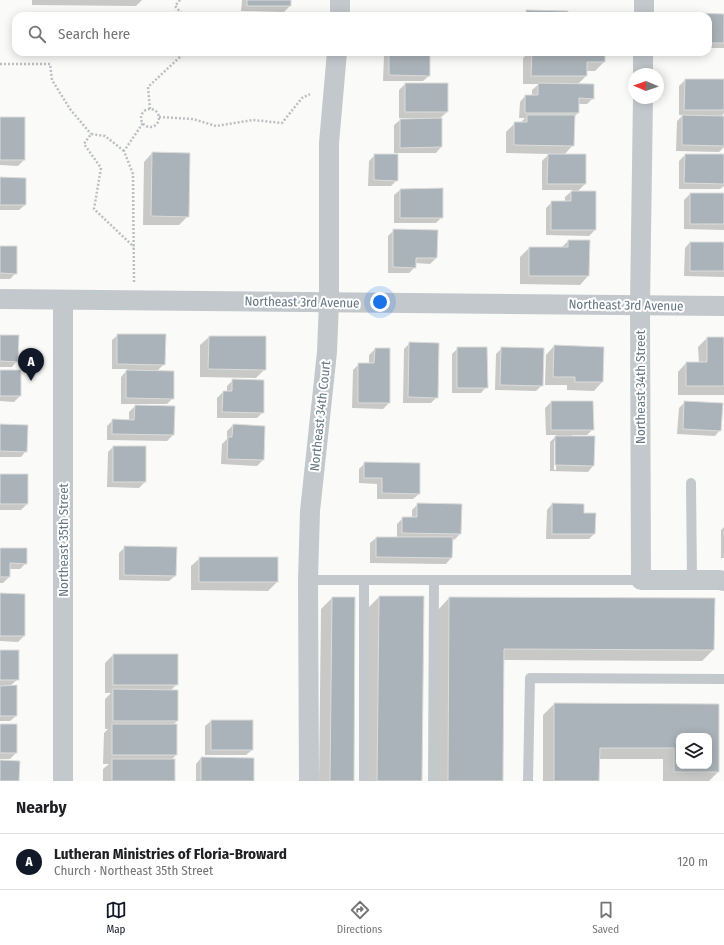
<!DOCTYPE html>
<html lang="en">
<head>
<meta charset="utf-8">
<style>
	:root { --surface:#fff; --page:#f2f2f2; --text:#202124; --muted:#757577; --line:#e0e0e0; --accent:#111827 }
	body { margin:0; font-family:"Fira Sans Condensed",sans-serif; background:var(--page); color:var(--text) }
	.controls { position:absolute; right:12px; bottom:12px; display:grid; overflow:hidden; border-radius:8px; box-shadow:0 2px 10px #0003 }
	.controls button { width:36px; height:36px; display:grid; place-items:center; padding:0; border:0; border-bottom:1px solid var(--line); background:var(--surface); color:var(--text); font:20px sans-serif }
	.compass { position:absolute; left:628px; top:68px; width:36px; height:36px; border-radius:50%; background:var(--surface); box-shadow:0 2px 10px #0003; rotate:272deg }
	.you { position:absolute; left:380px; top:302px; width:14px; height:14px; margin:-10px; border:3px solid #fff; border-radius:50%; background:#1a73e8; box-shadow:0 0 0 6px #1a73e833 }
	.badge { display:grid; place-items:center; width:26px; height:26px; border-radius:50%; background:var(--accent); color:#fff; font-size:13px; font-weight:700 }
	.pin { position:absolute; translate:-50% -33px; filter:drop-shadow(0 1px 2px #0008) }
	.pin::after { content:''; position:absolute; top:21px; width:14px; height:12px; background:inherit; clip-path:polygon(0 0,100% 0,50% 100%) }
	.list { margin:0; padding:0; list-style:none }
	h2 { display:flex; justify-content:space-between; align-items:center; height:52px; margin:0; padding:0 16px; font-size:17px }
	h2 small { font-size:13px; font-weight:400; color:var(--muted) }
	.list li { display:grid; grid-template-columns:26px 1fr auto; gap:12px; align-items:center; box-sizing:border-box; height:56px; padding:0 16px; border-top:1px solid var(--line) }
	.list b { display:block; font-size:15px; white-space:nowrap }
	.list p { margin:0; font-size:13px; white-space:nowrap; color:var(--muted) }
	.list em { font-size:13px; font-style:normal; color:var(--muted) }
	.icon { flex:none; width:22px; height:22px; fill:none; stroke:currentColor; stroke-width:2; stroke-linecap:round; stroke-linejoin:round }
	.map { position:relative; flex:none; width:724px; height:781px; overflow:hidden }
	.search { position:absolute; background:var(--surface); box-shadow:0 2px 10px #0003; left:12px; right:12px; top:12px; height:44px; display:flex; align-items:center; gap:10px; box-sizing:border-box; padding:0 14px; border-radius:12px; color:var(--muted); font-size:15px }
	.sheet { height:108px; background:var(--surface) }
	nav { display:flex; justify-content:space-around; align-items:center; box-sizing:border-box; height:56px; border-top:1px solid var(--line); background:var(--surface); font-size:11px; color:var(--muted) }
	nav a { display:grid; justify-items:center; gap:2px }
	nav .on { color:var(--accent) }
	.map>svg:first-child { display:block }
	.shadow { fill:#0003; fill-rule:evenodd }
	.building { fill:#aab3b9; stroke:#dcdcda; fill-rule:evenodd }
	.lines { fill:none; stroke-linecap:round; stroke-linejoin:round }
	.path { stroke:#bbbfc2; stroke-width:2.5; stroke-dasharray:2 2; stroke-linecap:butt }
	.service { stroke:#c3c8cc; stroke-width:10 }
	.minor { stroke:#c3c8cc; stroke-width:20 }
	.labels { text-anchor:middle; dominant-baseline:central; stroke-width:4; stroke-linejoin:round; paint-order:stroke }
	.street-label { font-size:13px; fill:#657683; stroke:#fff }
</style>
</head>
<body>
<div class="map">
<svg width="724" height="781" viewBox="0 0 724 781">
	<rect width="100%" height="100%" fill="#fafaf8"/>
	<g class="shadow">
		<path d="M32 0H142L136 6 32 5Z"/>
		<path d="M242 0H290V6L284 12 241 11Z"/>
		<path d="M700 14 724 15V48H708V16H698Z"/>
		<path d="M210 52H263L259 56 210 55Z"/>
		<path d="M388 52H429V76L423 81H383L384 56Z"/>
		<path d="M529 52H604V62L595 71H586V76L577 85 593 98 587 104H578V113L574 117 573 145 564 155 585 184 577 192 595 230 589 236 546 235V208L552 202H565V197L573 190H542V161L549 154 506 153V132L515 123H520L525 118H519L520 102 525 96H532V90L539 84H523V58Z"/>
		<path d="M685 80H724V113L721 117H724V147L719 152 676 151 677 121 683 115H679V86Z"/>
		<path d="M405 84 447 112 439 119 441 147 436 153H394V125L400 120H418V118H399V90Z"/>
		<path d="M0 118 24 160 18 166 0 165Z"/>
		<path d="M152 153 188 216 179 225H143L144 162Z"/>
		<path d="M375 155 397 180 391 186H368L369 161Z"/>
		<path d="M685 155H724V186L720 189H679V161Z"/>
		<path d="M0 178 25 205 19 210H0Z"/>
		<path d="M400 190 442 217 436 223H394V195Z"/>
		<path d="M690 194H724V230L684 229V200Z"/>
		<path d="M394 230 436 258 430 264 415 263V267L409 273H388V236Z"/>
		<path d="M568 241H589L588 276 580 285 520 284V257L529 248H561Z"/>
		<path d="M690 242 724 243V277L684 276 685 248Z"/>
		<path d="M0 247 16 273 10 279H0Z"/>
		<path d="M118 335 164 364 157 371 173 398 167 404H121V377L128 369H112V340Z"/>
		<path d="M0 336 17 361 12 367H0Z"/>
		<path d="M209 337 265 369 256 378 200 377V345Z"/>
		<path d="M707 338H724V395H678V372L686 363H699L698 347Z"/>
		<path d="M410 343 437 397 431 403H403L404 349Z"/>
		<path d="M554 346 603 348 602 382 594 391 567 390V385H545L546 355Z"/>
		<path d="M458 348 486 387 481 393H452V354Z"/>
		<path d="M502 348 542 385 536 391 495 390 496 354Z"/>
		<path d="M375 349H389V403L383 409 352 408 353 370 359 364H369V355Z"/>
		<path d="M0 371 20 396 14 402 0 401Z"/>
		<path d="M233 380 263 412 257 418H217V398L223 392H227V386Z"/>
		<path d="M551 402 593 429 587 435H572V437L593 466 588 472 550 471V442L557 435H546L545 408ZM554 441H556V470H554Z"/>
		<path d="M685 402 720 430 715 436 677 434 679 408Z"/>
		<path d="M135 406 174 407 173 435 167 441 107 440V426L113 420H129V412Z"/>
		<path d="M0 425 26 451 21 457H0Z"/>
		<path d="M233 425 264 427 263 460 257 466 221 464 222 444 227 439V431Z"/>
		<path d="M113 447 145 482 139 488 107 487 108 452Z"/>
		<path d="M365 463 419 494 413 499H377V484L359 483V469Z"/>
		<path d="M0 475 27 504 21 510H0Z"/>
		<path d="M418 504 460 534 454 540 452 539 451 558 446 564 370 563V543L376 538H397V524L403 518H412V510Z"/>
		<path d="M552 504 594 534 589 539H546L547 510Z"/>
		<path d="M724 527V558H721V530Z"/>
		<path d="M125 547 175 576 169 581 119 580V553Z"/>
		<path d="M0 549 26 563 20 569H9V577L3 583H0Z"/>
		<path d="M200 558 277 582 268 591 191 590V566Z"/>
		<path d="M0 594 24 636 18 642 0 641Z"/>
		<path d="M379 597 421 781H366L368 608Z"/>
		<path d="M332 598H354L353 781H319L321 609Z"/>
		<path d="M449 598 713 650 702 661 503 660 502 781H437L438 610Z"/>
		<path d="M0 651 18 679 10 686 16 716 10 721H0Z"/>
		<path d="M113 655 177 684 170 691 177 721 173 725H176V755L171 760 174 781H103V769L109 764H103L104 733 108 729H105V699L111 693H105V663Z"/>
		<path d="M554 704 718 705V772L709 781H663V759H598V781H543V715ZM679 736H709V766H679Z"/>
		<path d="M211 721 252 750 246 755H205V726Z"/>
		<path d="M0 725 16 753 10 759H0Z"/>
		<path d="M201 758 253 781H196V764Z"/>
	</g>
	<g class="building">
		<rect x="247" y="0" width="44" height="6"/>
		<path d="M526 10 568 11V16H526Z"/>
		<path d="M699 13 724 14V43H708V16H699Z"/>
		<path d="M389 52H430V76L389 75Z"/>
		<path d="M532 52H605V62H587V76H531Z"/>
		<path d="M685 79H724V110H684Z"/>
		<rect x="405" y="83" width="43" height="29"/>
		<path d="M538 83 594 84V99L579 98V113H525V95H538Z"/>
		<path d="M527 115H575L574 146 514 145V122H527Z"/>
		<path d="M682 115 724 116V146L682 145Z"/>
		<rect x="0" y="117" width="25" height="43"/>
		<path d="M442 118V147L400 148V119Z"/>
		<path d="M152 152 190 153 189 217 151 216Z"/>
		<path d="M374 154H398V181L374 180Z"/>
		<path d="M548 154H586V184H547Z"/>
		<path d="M685 154H724V184L684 183Z"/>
		<path d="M0 177 26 178V205H0Z"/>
		<path d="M443 188V218H400V189Z"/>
		<path d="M571 191H596V230H551V201H571Z"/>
		<rect x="690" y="193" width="34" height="31"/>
		<path d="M393 229 438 230 437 258H416V268L393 267Z"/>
		<path d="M568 240H590L589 276H529V247H568Z"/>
		<rect x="690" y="242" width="34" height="29"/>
		<path d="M0 246H17V274L0 273Z"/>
		<path d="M117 334H166L165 365 117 364Z"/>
		<path d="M0 335H19L18 362 0 361Z"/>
		<path d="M209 336H266V370L208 369Z"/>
		<path d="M707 337H724V386H686V362H707Z"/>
		<path d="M409 342 439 343 438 398 408 397Z"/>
		<path d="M554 345 604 347 603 382H575V377H553Z"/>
		<path d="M457 347H487L488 388H457Z"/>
		<path d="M501 347 544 348 543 386 500 385Z"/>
		<path d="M375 348H390V403H358V363H374Z"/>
		<rect x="0" y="370" width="21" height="26"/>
		<path d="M126 370 174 371V399L126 398Z"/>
		<path d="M232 379 264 380V413L222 412 223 391H232Z"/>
		<path d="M551 401H593L594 430H551Z"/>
		<path d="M684 401 723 403 721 431 683 429Z"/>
		<path d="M135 405 175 406 174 435 112 434V419L134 420Z"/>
		<path d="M0 424 28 425 27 452 0 451Z"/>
		<path d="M233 424 265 426 264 460 227 459 228 437H232Z"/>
		<path d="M555 436H595L594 466 555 465Z"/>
		<rect x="113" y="446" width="33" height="36"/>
		<path d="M364 462 420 463V494L382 493V478H364Z"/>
		<rect x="0" y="474" width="28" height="30"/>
		<path d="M417 503 462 504 461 534 402 533V517H417Z"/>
		<path d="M552 503 584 504V513H596L595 534H552Z"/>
		<path d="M376 537H453L452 558 376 557Z"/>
		<path d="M124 546 177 547 176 576 124 575Z"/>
		<path d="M0 548H27V564L10 563V577H0Z"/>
		<rect x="199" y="557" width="79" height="25"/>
		<path d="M0 593 25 594V636H0Z"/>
		<path d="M379 596H424L422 781H377Z"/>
		<path d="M332 597H355L354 781H330Z"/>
		<path d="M449 597 715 598 714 650 504 649 503 781H448Z"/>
		<rect x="0" y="650" width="19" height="30"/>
		<rect x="113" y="654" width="65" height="31"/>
		<path d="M17 685V716H0V686Z"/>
		<path d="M113 689 178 690V721H113Z"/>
		<path d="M554 703 719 704V772H674V748H600L599 781H554ZM679 736H709V766H679Z"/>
		<rect x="211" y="720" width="42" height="30"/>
		<rect x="0" y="724" width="17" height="29"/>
		<rect x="112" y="724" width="65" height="31"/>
		<path d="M201 757 254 758V781H201Z"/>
		<rect x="112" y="759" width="63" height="22"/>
		<path d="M0 760 20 761 19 781H0Z"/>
	</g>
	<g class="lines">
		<g class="path">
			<path d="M180 0 175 6 182 14V16"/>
			<path d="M0 64H50L52 80 70 109 91 134"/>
			<path d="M150 109 148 87 182 55V52"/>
			<circle cx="150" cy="118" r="9"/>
			<path d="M159 117 193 119 216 126 253 120 282 123 302 98 310 94"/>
			<path d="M124 151 105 136 91 134 84 144 101 168 94 209 134 247"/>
			<path d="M134 282 133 174 124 151 143 123"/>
		</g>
		<g class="service">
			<path d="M691 483 692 580"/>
			<path d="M308 580H641"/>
			<path d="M364 781V580"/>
			<path d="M433 781 434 580"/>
			<path d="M528 781 530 678 724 679"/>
		</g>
		<g class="minor">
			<path d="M340 16V0"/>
			<path d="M644 16V0"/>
			<path d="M643 74V52"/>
			<path d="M643 98 640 305 641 580H719L724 581"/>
			<path d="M0 299 724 306"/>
			<path d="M63 300V781"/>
			<path d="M309 781 308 580 310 511 327 352 329 302V143L337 52"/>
		</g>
	</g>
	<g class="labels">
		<g class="street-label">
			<text transform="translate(302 302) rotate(1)">Northeast 3rd Avenue</text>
			<text transform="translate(626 305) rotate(1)">Northeast 3rd Avenue</text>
			<text transform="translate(640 387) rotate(-90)">Northeast 34th Street</text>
			<text transform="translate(320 416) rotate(-84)">Northeast 34th Court</text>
			<text transform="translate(63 540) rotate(-90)">Northeast 35th Street</text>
		</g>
	</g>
</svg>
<div class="controls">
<button><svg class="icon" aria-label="layers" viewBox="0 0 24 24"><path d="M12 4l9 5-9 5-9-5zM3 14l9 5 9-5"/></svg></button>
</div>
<svg class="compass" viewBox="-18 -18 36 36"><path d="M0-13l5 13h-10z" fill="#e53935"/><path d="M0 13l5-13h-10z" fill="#757577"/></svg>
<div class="you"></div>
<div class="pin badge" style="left:31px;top:381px">A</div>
<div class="search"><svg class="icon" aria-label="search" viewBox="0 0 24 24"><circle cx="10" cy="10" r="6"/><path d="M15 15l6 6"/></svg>Search here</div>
</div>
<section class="sheet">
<h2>Nearby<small></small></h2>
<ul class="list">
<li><span class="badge">A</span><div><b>Lutheran Ministries of Floria-Broward</b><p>Church · Northeast 35th Street</p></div><em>120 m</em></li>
</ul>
</section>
<nav>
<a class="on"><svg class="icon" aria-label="map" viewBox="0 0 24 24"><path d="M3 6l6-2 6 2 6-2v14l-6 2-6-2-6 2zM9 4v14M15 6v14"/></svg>Map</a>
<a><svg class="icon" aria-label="directions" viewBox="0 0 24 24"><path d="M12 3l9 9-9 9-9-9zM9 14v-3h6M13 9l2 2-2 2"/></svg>Directions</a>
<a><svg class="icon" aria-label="saved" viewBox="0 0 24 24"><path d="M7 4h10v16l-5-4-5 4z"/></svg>Saved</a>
</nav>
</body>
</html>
